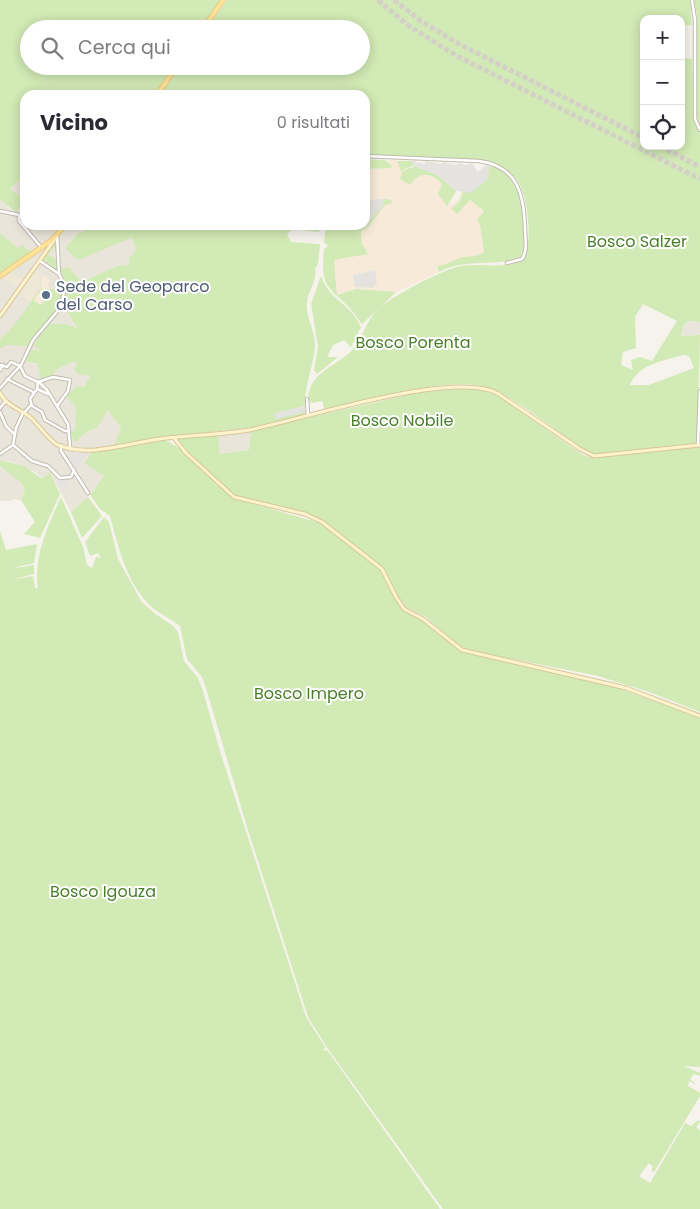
<!DOCTYPE html>
<html lang="it">
<head>
<meta charset="utf-8">
<style>
	:root { --surface:#fff; --page:#f2f2f3; --text:#2b2b33; --muted:#7c7c81; --line:#e1e1e2 }
	body { margin:0; font-family:Poppins,sans-serif; background:var(--page); color:var(--text) }
	.controls { position:absolute; right:15px; top:15px; display:grid; overflow:hidden; border-radius:10px; box-shadow:0 2px 12px #0003 }
	.controls button { width:45px; height:45px; display:grid; place-items:center; padding:0; border:0; border-bottom:1px solid var(--line); background:var(--surface); color:var(--text); font:25px sans-serif }
	.list { margin:0; padding:0; list-style:none }
	h2 { display:flex; justify-content:space-between; align-items:center; height:65px; margin:0; padding:0 20px; font-size:21px }
	h2 small { font-size:16px; font-weight:400; color:var(--muted) }
	.icon { flex:none; width:28px; height:28px; fill:none; stroke:currentColor; stroke-width:2; stroke-linecap:round; stroke-linejoin:round }
	.map { position:relative; flex:none; width:700px; height:1209px; overflow:hidden }
	.search { position:absolute; background:var(--surface); box-shadow:0 2px 12px #0003; left:20px; top:20px; width:350px; height:55px; display:flex; align-items:center; gap:12px; box-sizing:border-box; padding:0 18px; border-radius:28px; color:var(--muted); font-size:19px }
	.panel { position:absolute; background:var(--surface); box-shadow:0 2px 12px #0003; left:20px; top:90px; width:350px; height:140px; border-radius:15px }
	.map>svg:first-child { display:block }
	.residential { fill:#eae5da }
	.commercial { fill:#f7ead8 }
	.education { fill:#efe8d6 }
	.green { fill:#d2eab5; fill-rule:evenodd }
	.parking { fill:#e5e3e0 }
	.lines { fill:none; stroke-linecap:round; stroke-linejoin:round }
	.highway-tunnel { stroke:#d4d0c8; stroke-width:5; stroke-dasharray:5 2.5; stroke-linecap:butt }
	.street-casing { stroke:#c2bbae; stroke-width:4.5 }
	.secondary-casing { stroke:#d6c79b; stroke-width:5 }
	.primary-casing { stroke:#e6c16a; stroke-width:5.5 }
	.street { stroke:#fff; stroke-width:2.5 }
	.secondary { stroke:#fff3cd; stroke-width:3 }
	.primary { stroke:#ffe39c; stroke-width:4 }
	.service-dot { fill:#5c6f8a; stroke:#fff; stroke-width:2 }
	.labels { text-anchor:middle; dominant-baseline:central; stroke-width:4; stroke-linejoin:round; paint-order:stroke }
	.park-label { font-size:16px; fill:#4a7f2a; stroke:#fff }
	.service-label { font-size:16px; fill:#4e5e75; stroke:#fff; text-anchor:start }
</style>
</head>
<body>
<div class="map">
<svg width="700" height="1209" viewBox="0 0 700 1209">
	<rect width="100%" height="100%" fill="#f6f3ec"/>
	<g class="residential">
		<path d="M20 180 25 185V225H87L83 232H79L65 248 78 259 132 238 136 250 129 258V265L117 266 80 282 69 267V285L63 306 77 329 47 324 33 345 40 349 38 351 25 361 56 370 74 361 90 376 84 387 66 396 76 408V442L88 431 97 428 108 409 121 428 112 450 92 451 84 462 104 476 88 497 71 512 50 472 42 479 37 473 12 462 0 460V273L29 252 18 248 0 233V200L11 209 24 200 10 189Z"/>
		<path d="M689 321 700 322V335L681 336 684 324Z"/>
		<path d="M251 431 249 450 220 454 218 435Z"/>
		<path d="M0 466 21 483 25 489 21 500 13 499 12 501H0Z"/>
	</g>
	<g class="commercial">
		<path d="M385 160H398L400 165 401 160V171L415 166 403 171 408 184 410 185 414 179 421 175 434 177 442 184 448 205 458 191 449 206 458 200 461 192H463L460 201 451 209 469 200 484 211 477 220 480 225 484 252 479 255 461 258 450 264 437 266 439 272 396 292 356 289 337 295 333 260 368 254 362 244 361 231 365 228H331V225H365V169L390 168 389 161Z"/>
		<path d="M44 275 50 280 47 286 53 290 57 289 42 307 31 301 42 286 39 283Z"/>
	</g>
	<g class="education">
		<path d="M36 270 44 275 39 283 42 285 31 301 19 295Z"/>
		<path d="M10 272 24 280 18 288 1 277Z"/>
	</g>
	<g class="green">
		<path d="M0 0H220L200 29H29V66H174L154 95H25V185L20 180 10 189 25 200 16 212 0 200Z"/>
		<path d="M227 0H690L692 25 681 26V19H644V146H681V58L692 59 694 121 700 134V322L689 321 684 324 681 336 700 335 697 444 610 453 596 454 586 451C558 433 523 403 494 390 456 372 366 401 325 411L322 401 312 403 308 399C310 370 339 366 354 348 361 340 366 323 375 312 386 299 445 268 461 266 482 263 501 269 521 261 534 248 528 201 520 185 514 174 502 166 490 161L365 154V95H159L179 66H361V29H206ZM643 304 677 321 652 361 640 357 631 360 633 370 621 365 623 352 636 348 635 317ZM683 355 689 356 694 368 649 385H630C638 364 663 361 683 355Z"/>
		<path d="M694 0H700V126L697 116V14Z"/>
		<path d="M365 159 385 160 392 166 390 168 365 169Z"/>
		<path d="M397 161H412L414 165 401 171Z"/>
		<path d="M415 166 437 175 456 191 447 206 438 194 442 184C432 173 419 171 410 185L400 179 403 171Z"/>
		<path d="M493 166C519 178 522 200 523 226 523 235 525 246 522 254L520 258C493 267 466 258 439 272L437 266C446 265 452 261 460 258 469 255 477 258 484 252L480 225 477 220 484 211 470 200 457 214 451 209 460 201 463 192 470 191 487 177 489 167Z"/>
		<path d="M385 199 391 200 393 203 385 205 368 227 361 231 362 244 368 254 334 260 337 295 356 289 396 292 362 324C357 318 353 311 347 305 324 284 321 282 324 249L328 246 324 242 326 225H331L332 228 349 227V225L366 227C372 214 380 212 385 199Z"/>
		<path d="M87 225H322L319 232 293 229 287 234 291 242 320 244 318 264 315 269C317 283 308 290 307 302 305 316 315 330 315 345 314 366 304 385 305 406L273 414 305 410 306 415 249 428 155 438 113 447 121 428 108 410 97 428 88 431 76 442 72 438 71 432 75 430 76 408 66 396 77 386 84 387 90 376 77 374 74 368 77 366 74 361 56 370 52 377 41 380 38 364 24 361 30 349 39 351V349L33 345 47 324H65L77 328 63 306 68 285 65 283 61 269 69 267 81 282 117 266 129 265V258L136 250 132 238 78 260 65 248 79 232H83Z"/>
		<path d="M0 233 18 248 22 245 30 252 0 273Z"/>
		<path d="M57 241 58 244 48 255 57 259 58 271 43 260Z"/>
		<path d="M321 276C328 299 352 305 361 327L351 347 344 340 333 345 327 357H338L317 374 314 370 318 347 311 304Z"/>
		<path d="M40 281C45 291 36 293 34 301L41 305 48 295 42 292 45 288 63 291 60 305 28 346 7 345 0 349V339C20 322 27 306 42 286L39 283Z"/>
		<path d="M476 388 498 396 583 455 594 458 700 447V712L649 692 598 676 471 651 458 645 426 617 406 607 394 591 382 566 323 521 304 513 236 496 192 456 177 439 218 435 220 454 249 450 251 431 420 392Z"/>
		<path d="M166 440 182 450 233 498 320 523 380 570 395 599 404 610 423 620 463 652 600 682 700 717V1067L684 1066 700 1073V1076L694 1074 690 1079 697 1085 689 1081 688 1086 700 1093V1096L654 1172 651 1170 653 1167 649 1163 639 1176 650 1183 685 1123 691 1126 698 1120 700 1122 696 1127 700 1131V1209H443L326 1046 308 1017 247 827 206 688 202 677 187 659 180 626C172 620 162 615 154 609 127 586 119 549 110 516L100 509 90 495 104 476 84 463 92 451 111 450Z"/>
		<path d="M0 460 24 466 42 479 50 472 60 494 40 538 24 534 35 522 21 500 25 489 21 483 0 466Z"/>
		<path d="M61 497 83 547 87 565 92 568 96 557 101 558 98 553 90 556 85 542 104 517 109 522 118 559 141 601 154 613 173 626 178 632 184 661 198 678 203 691 219 748 306 1017 325 1047 323 1050 328 1051 440 1209H0V531L6 550 37 544 34 563 9 569 34 565V574L11 580 33 576 35 588H38C33 556 48 526 61 497Z"/>
		<path d="M88 497 102 516 82 538 71 512Z"/>
	</g>
	<g class="parking">
		<path d="M412 161H416L417 164 418 162 425 164V161L442 164 443 162 455 165 461 163 466 165 472 163 478 172 486 165 493 166 489 167 488 179 471 193 456 191 437 175 415 166Z"/>
		<path d="M382 199H385L381 209 373 215 374 216 369 221 368 226 357 227 365 225V201Z"/>
		<path d="M375 270 377 286H374V288L355 287 353 275Z"/>
		<path d="M305 406V412L276 419 273 414Z"/>
		<path d="M69 448H72V458L76 457 78 449 81 450 82 453 90 451 76 470 66 455 70 454Z"/>
		<path d="M53 469 62 478 70 479 63 491 51 470Z"/>
	</g>
	<g class="lines">
		<g class="highway-tunnel">
			<path d="M378 0 409 26 455 55 700 179"/>
			<path d="M394 0 421 21 461 45 644 138"/>
			<path d="M660 146 700 167"/>
		</g>
		<g class="street-casing">
			<g id="street">
				<path d="M692 0 695 20V119L700 130"/>
				<path d="M365 156 479 161C518 166 524 195 525 228 525 238 528 250 522 259L507 263"/>
				<path d="M0 211 19 215V221L41 247"/>
				<path d="M40 261 59 274"/>
				<path d="M0 365 7 367 11 362 20 366 25 376 40 383 47 390 68 424 70 447"/>
				<path d="M0 370 3 365"/>
				<path d="M7 379 33 392"/>
				<path d="M38 382 37 389 30 399 32 406 42 412 45 420 65 431H68"/>
				<path d="M38 382 53 377 70 380 68 391 57 406"/>
				<path d="M0 388 21 365 33 340 61 307 65 286 59 274 57 235"/>
				<path d="M37 389 48 394"/>
				<path d="M307 399 308 415"/>
				<path d="M0 408 5 402"/>
				<path d="M0 412 6 426 14 434"/>
				<path d="M24 413 31 405"/>
				<path d="M13 445 32 461 48 466 60 478 71 477 74 470"/>
				<path d="M13 445 16 428 23 413"/>
				<path d="M61 445V451L88 493"/>
				<path d="M698 445 700 391"/>
				<path d="M0 454 13 445"/>
			</g>
		</g>
		<g class="secondary-casing">
			<g id="secondary">
				<path d="M0 316 55 239"/>
				<path d="M0 393C6 406 21 409 31 418 40 426 48 440 58 445 89 458 129 443 159 439 189 435 220 435 249 430 304 419 452 370 497 393L580 449 594 456 700 445"/>
				<path d="M174 438 186 453 234 497 305 514 322 522 382 569 396 597 404 609 423 619 462 650 626 688 700 716"/>
			</g>
		</g>
		<g class="primary-casing">
			<g id="primary">
				<path d="M203 29 223 0"/>
				<path d="M157 95 177 66"/>
				<path d="M0 276 52 240 65 225"/>
			</g>
		</g>
		<use href="#street" class="street"/>
		<use href="#secondary" class="secondary"/>
		<use href="#primary" class="primary"/>
	</g>
	<circle class="service-dot" cx="46" cy="295" r="5"/>
	<g class="labels">
		<g class="park-label">
			<text x="637" y="241">Bosco Salzer</text>
			<text x="413" y="342">Bosco Porenta</text>
			<text x="402" y="420">Bosco Nobile</text>
			<text x="309" y="693">Bosco Impero</text>
			<text x="103" y="891">Bosco Igouza</text>
		</g>
		<g class="service-label">
			<text x="56" y="286">Sede del Geoparco<tspan x="56" dy="18">del Carso</tspan></text>
		</g>
	</g>
</svg>
<div class="controls">
<button>+</button>
<button>−</button>
<button><svg class="icon" aria-label="locate" viewBox="0 0 24 24"><circle cx="12" cy="12" r="6"/><path d="M12 2v4M12 18v4M2 12h4M18 12h4"/></svg></button>
</div>
<div class="search"><svg class="icon" aria-label="search" viewBox="0 0 24 24"><circle cx="10" cy="10" r="6"/><path d="M15 15l6 6"/></svg>Cerca qui</div>
<section class="panel">
<h2>Vicino<small>0 risultati</small></h2>
<ul class="list">
</ul>
</section>
</div>
</body>
</html>
